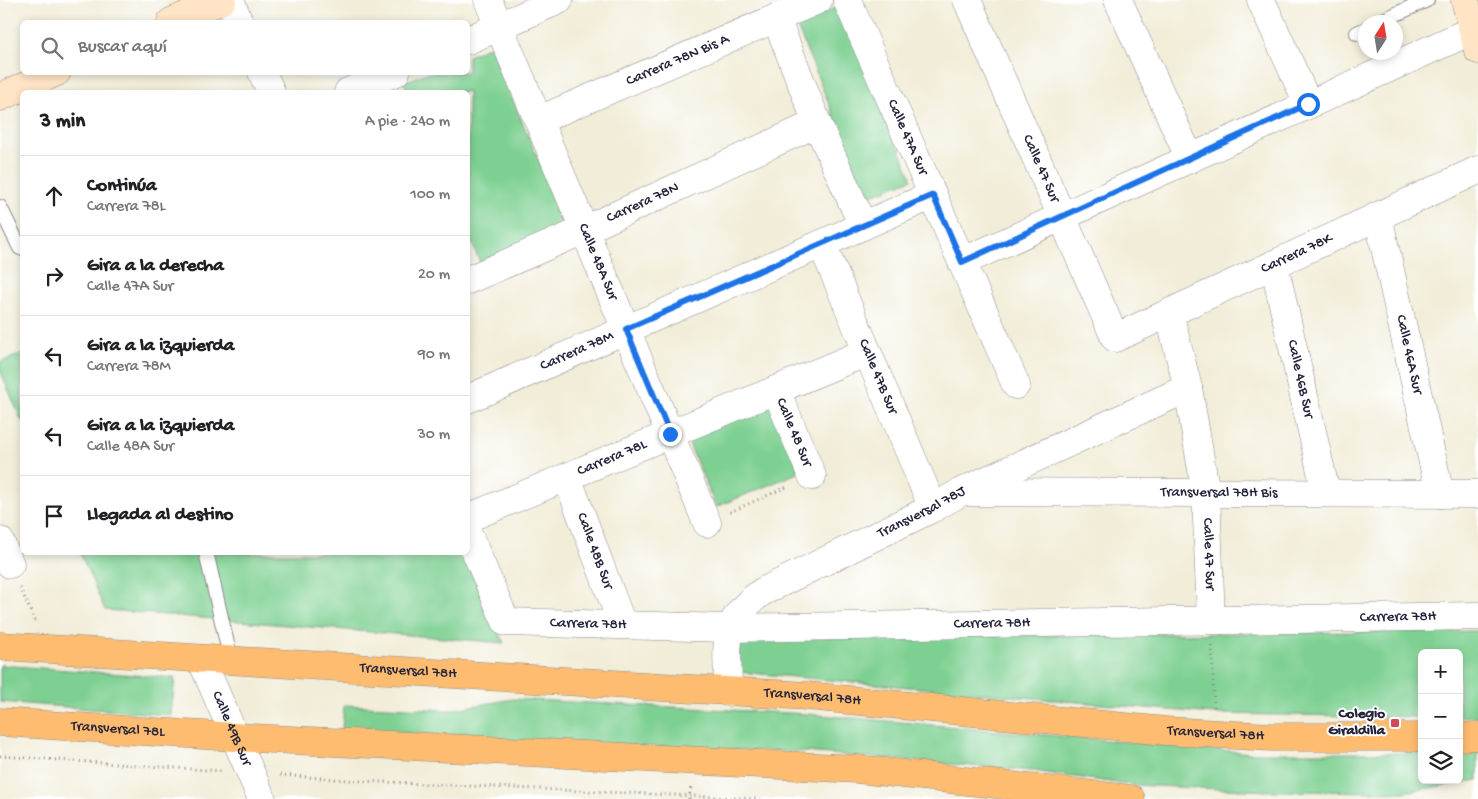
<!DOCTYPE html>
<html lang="es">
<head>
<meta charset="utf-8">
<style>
	:root { --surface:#fff; --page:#f2f2f2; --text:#202124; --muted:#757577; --line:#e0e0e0 }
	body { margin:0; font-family:"Gochi Hand",sans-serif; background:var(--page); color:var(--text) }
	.controls { position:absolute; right:15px; bottom:15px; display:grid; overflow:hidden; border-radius:8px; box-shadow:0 2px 8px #0003 }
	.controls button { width:45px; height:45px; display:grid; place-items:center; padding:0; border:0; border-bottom:1px solid var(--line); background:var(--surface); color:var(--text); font:25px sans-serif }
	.compass { position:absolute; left:1358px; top:15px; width:45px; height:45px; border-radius:50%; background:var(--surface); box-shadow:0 2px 8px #0003; rotate:12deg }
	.stop { position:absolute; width:15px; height:15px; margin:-11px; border:4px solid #1a73e8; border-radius:50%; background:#fff }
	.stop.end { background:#1a73e8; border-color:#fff; box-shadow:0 1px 5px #0008 }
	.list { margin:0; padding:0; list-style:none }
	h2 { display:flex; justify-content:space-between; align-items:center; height:65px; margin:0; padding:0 20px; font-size:21px }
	h2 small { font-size:16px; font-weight:400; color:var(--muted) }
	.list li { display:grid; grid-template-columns:32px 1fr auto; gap:15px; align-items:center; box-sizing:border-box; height:80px; padding:0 20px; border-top:1px solid var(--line) }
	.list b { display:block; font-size:19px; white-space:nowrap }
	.list p { margin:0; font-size:16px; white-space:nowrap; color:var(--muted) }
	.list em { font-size:16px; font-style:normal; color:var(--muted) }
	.icon { flex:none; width:28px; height:28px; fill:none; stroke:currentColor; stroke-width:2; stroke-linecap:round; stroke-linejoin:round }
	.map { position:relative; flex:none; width:1478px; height:799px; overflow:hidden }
	.search { position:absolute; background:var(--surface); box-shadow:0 2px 8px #0003; left:20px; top:20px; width:450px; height:55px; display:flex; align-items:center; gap:12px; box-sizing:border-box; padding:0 18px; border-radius:8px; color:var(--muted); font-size:19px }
	.panel { position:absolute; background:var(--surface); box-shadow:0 2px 8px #0003; left:20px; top:90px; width:450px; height:465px; border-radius:8px }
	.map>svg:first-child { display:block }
	.green { fill:#7ed092; stroke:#507966 }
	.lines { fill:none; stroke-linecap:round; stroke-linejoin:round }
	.lane-casing { stroke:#8a888a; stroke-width:16 }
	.street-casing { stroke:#8a888a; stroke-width:29 }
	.secondary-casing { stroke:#8a888a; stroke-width:29 }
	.primary-casing { stroke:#8a888a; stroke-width:29 }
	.path { stroke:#8a888a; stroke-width:3; stroke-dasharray:1 4; stroke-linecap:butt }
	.lane { stroke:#fff; stroke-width:14 }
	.street { stroke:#fff; stroke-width:28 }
	.secondary { stroke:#ffe4c6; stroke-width:28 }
	.primary { stroke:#febc70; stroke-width:28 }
	.route { stroke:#1a73e8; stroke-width:6 }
	.poi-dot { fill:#d1495b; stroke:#fff; stroke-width:2 }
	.labels { text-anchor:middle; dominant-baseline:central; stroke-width:4; stroke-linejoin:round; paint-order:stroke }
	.street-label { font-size:15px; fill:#22223b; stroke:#fff }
	.poi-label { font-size:15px; font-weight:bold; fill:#22223b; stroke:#fff; text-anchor:end }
</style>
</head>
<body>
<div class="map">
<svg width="1478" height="799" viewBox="0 0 1478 799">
	<rect width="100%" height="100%" fill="#fff"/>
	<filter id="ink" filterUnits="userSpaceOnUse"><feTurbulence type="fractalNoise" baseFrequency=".02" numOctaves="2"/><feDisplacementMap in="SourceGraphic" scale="10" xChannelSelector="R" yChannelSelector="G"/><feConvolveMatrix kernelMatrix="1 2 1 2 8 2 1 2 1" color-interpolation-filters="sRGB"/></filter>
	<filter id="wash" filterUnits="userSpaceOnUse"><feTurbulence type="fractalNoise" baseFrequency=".0096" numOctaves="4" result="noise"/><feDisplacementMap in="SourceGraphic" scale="20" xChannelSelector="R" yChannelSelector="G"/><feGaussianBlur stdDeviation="1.12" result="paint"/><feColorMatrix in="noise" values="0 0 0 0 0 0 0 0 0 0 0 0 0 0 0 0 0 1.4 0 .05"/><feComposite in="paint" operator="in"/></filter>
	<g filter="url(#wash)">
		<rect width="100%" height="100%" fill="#f1edd8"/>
		<g class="green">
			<path d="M840 6 912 179 867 197 796 24Z"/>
			<path d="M490 46 568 230 481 265 468 233V92H408L404 82 427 73 468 72V56Z"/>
			<path d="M22 354V422L0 370V362Z"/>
			<path d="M771 403 800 472 716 507 687 439Z"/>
			<path d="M80 553H462L504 643 105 610Z"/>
			<path d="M1478 631V716L1459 717V653H1422V717L1214 714 738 672 739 638Z"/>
			<path d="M0 665 175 678 171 715 0 702Z"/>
			<path d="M513 699 808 714 1252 753H1422V780H1459V753L1478 752V780L1404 792 1268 791 1131 785 1032 771 805 752 576 744 342 729 344 705 449 710Z"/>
		</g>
	</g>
	<g filter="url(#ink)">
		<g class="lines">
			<g class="lane-casing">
				<g id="lane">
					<path d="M1379 22 1427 0"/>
					<path d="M1357 33 1366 29"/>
					<path d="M0 207 20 248"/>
					<path d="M206 552 231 661"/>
				</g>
			</g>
			<g class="street-casing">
				<g id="street">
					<path d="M230 0 239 22"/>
					<path id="s1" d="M488 0 707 523"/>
					<path id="s2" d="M847 0 1016 385"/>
					<path id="s3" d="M967 0 1115 338 1478 170"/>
					<path d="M1118 0 1190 159"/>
					<path d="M1261 0 1308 104"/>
					<path d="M776 18 817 123 863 226"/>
					<path d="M468 40 559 0"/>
					<path d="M262 72 271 92"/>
					<path d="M348 92 396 72"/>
					<path id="s4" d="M539 120 818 0"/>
					<path id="s5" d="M1378 216 1440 494"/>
					<path id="s6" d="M822 244 933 508"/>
					<path d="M962 262 1473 30"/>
					<path id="s7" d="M1274 264 1326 493"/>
					<path id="s8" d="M468 280 584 230 817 123"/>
					<path id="s9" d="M1169 313 1188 388 1206 493 1211 620"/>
					<path id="s10" d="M776 390 812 476"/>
					<path id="s11" d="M468 399 933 195"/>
					<path id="s12" d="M567 477 622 624"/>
					<path id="s13" d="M970 492 1478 494"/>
					<path id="s14" d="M468 518 867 352"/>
					<path id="s15" d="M468 534 506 622 729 628 1478 616"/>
					<path d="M0 541 10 564"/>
					<path id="s16" d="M201 659 262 799"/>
					<path id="s17" d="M728 692C728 643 719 623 762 592L933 508 961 492 1188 388"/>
				</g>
			</g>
			<g class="secondary-casing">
				<g id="secondary">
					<path d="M1465 0 1478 50"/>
					<path d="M171 22 222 0"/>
					<path d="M0 97 57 72"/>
				</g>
			</g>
			<g class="primary-casing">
				<g id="primary">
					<path id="s18" d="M0 646 807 696 1166 731 1271 737H1422"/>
					<path id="s19" d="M0 722 234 737 857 769 1131 799"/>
					<path d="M1459 737 1478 736"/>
				</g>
			</g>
			<g class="path">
				<path d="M730 512 789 486"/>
				<path d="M20 588 36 623"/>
				<path d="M1212 646 1214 709"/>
				<path d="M0 756 221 771"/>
				<path d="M280 775 360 781 761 799"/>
				<path d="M689 799 691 785"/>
			</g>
			<use href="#lane" class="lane"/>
			<use href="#street" class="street"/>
			<use href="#secondary" class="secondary"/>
			<use href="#primary" class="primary"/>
		</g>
	</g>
	<g class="lines" filter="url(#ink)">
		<path class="route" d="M670 434 626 329 933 195 962 262 1308 104"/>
	</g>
	<rect class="poi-dot" x="1390" y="718" width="10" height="10" rx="2.5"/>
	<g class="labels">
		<g class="street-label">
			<text stroke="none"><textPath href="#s4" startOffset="151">Carrera 78N Bis A</textPath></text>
			<text stroke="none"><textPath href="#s2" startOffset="150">Calle 47A Sur</textPath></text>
			<text stroke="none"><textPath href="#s3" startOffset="184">Calle 47 Sur</textPath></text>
			<text stroke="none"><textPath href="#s8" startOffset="191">Carrera 78N</textPath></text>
			<text stroke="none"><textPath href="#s3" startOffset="569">Carrera 78K</textPath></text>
			<text stroke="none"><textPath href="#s1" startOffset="284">Calle 48A Sur</textPath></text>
			<text stroke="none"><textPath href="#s11" startOffset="119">Carrera 78M</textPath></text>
			<text stroke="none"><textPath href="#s5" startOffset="142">Calle 46A Sur</textPath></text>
			<text stroke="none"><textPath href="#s6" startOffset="144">Calle 47B Sur</textPath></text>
			<text stroke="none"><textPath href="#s7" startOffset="118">Calle 46B Sur</textPath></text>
			<text stroke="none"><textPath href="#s10" startOffset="46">Calle 48 Sur</textPath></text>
			<text stroke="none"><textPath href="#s14" startOffset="156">Carrera 78L</textPath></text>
			<text stroke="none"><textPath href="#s13" startOffset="249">Transversal 78H Bis</textPath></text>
			<text stroke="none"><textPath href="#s17" startOffset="291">Transversal 78J</textPath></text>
			<text stroke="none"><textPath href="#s12" startOffset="79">Calle 48B Sur</textPath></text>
			<text stroke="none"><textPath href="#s9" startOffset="245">Calle 47 Sur</textPath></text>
			<text stroke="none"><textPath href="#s15" startOffset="988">Carrera 78H</textPath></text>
			<text stroke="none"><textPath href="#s15" startOffset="178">Carrera 78H</textPath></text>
			<text stroke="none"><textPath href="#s15" startOffset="582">Carrera 78H</textPath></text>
			<text stroke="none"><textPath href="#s18" startOffset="409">Transversal 78H</textPath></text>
			<text stroke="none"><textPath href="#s18" startOffset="814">Transversal 78H</textPath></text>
			<text stroke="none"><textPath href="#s16" startOffset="76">Calle 49B Sur</textPath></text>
			<text stroke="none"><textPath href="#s19" startOffset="118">Transversal 78L</textPath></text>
			<text stroke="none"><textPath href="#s18" startOffset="1219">Transversal 78H</textPath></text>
		</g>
		<g class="poi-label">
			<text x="1385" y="714">Colegio<tspan x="1385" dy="17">Giraldilla</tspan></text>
		</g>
	</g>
</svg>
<div class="controls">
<button>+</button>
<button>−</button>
<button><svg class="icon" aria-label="layers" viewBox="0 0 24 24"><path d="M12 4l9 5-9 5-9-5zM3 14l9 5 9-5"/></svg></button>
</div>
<svg class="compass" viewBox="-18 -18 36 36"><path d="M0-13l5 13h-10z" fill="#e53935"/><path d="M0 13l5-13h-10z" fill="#757577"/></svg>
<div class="stop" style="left:1308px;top:104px"></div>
<div class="stop end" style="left:670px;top:434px"></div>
<div class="search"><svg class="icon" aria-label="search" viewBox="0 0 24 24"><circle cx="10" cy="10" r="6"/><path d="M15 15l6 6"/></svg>Buscar aquí</div>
<section class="panel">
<h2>3 min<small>A pie · 240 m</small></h2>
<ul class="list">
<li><svg class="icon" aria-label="ahead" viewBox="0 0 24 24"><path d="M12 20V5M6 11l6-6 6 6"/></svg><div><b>Continúa</b><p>Carrera 78L</p></div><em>100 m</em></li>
<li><svg class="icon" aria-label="right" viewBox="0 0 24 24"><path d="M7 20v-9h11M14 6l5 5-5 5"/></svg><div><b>Gira a la derecha</b><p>Calle 47A Sur</p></div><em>20 m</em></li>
<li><svg class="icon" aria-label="left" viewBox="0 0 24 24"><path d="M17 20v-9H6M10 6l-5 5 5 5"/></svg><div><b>Gira a la izquierda</b><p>Carrera 78M</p></div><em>90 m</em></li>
<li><svg class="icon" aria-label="left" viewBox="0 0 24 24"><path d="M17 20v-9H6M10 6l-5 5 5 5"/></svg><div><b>Gira a la izquierda</b><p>Calle 48A Sur</p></div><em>30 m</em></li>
<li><svg class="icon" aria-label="arrive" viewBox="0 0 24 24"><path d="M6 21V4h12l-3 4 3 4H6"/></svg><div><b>Llegada al destino</b></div></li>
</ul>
</section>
</div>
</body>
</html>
